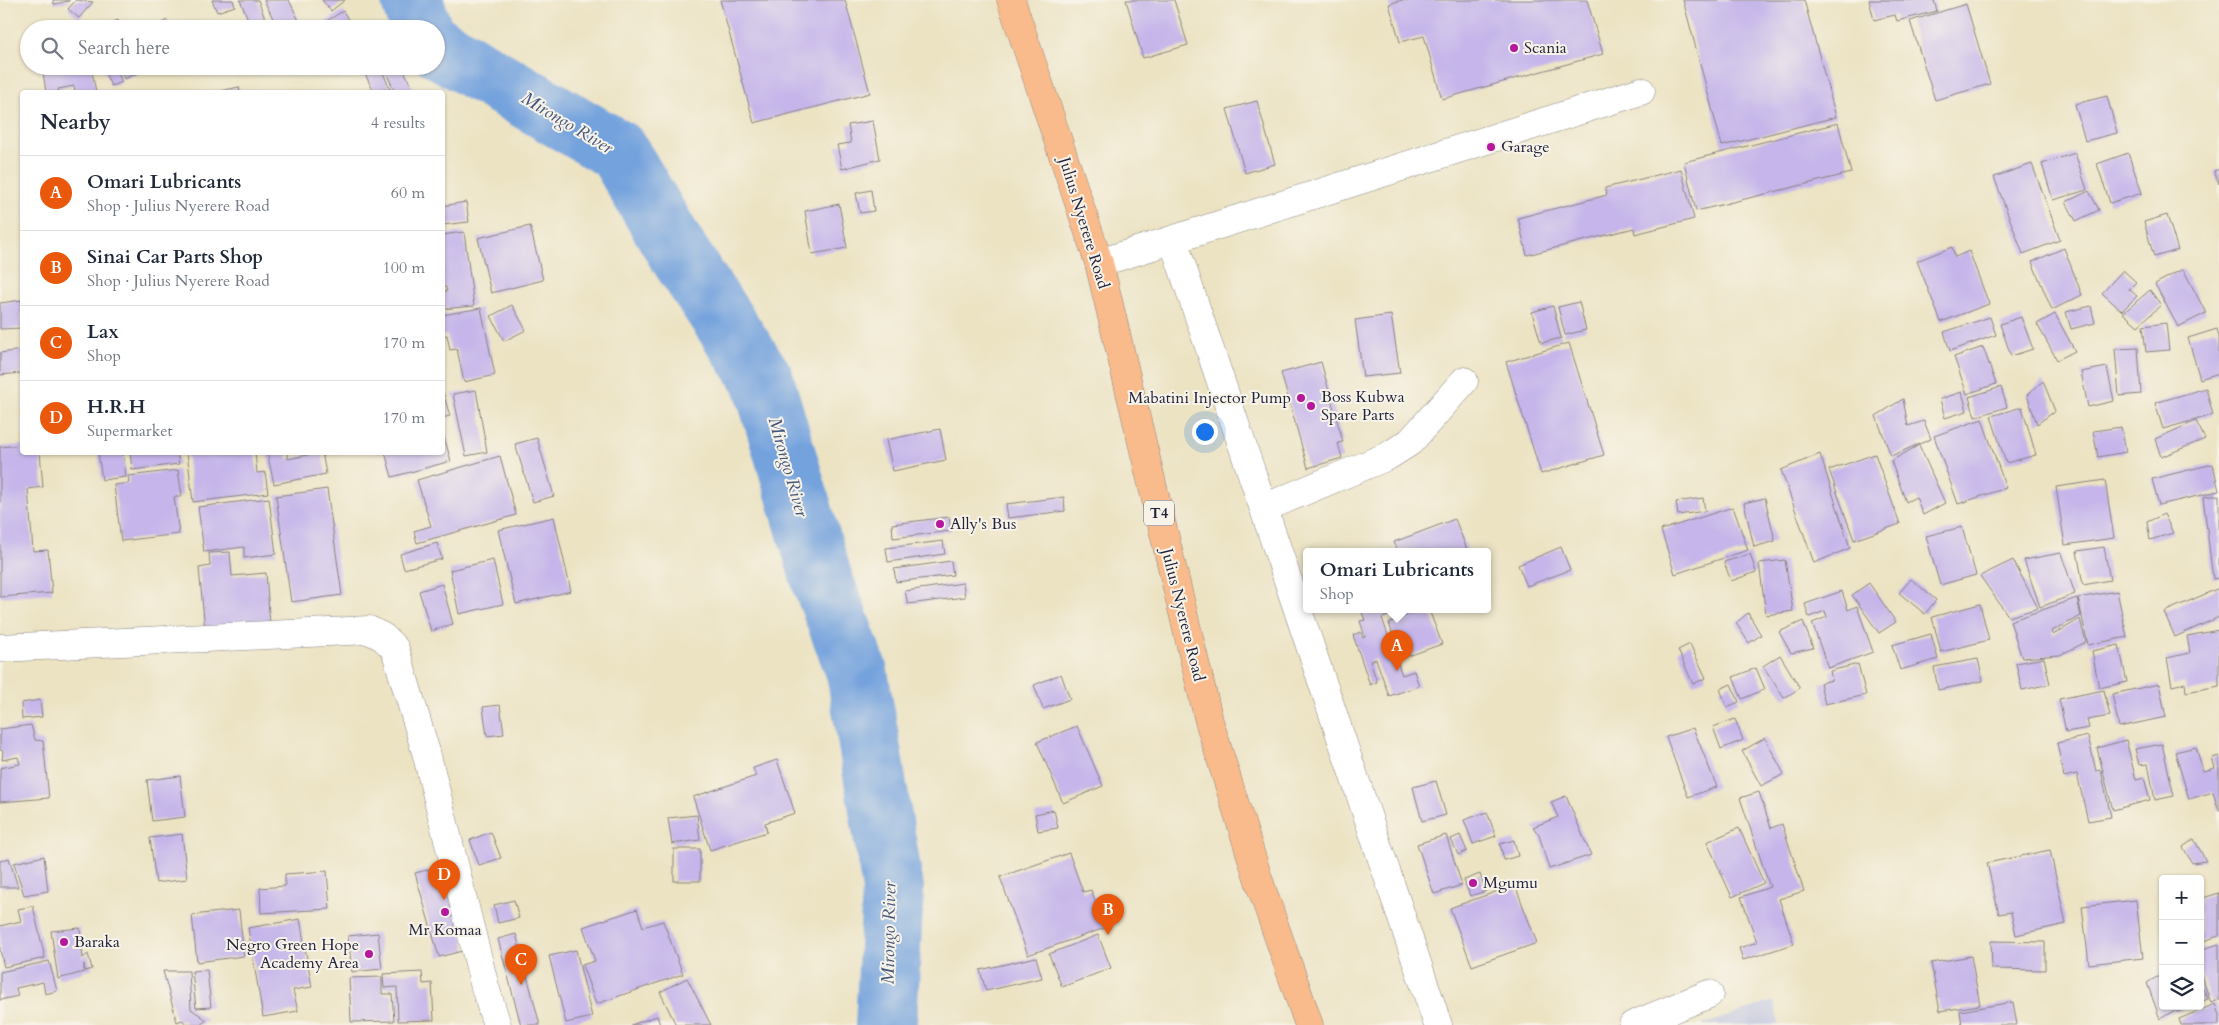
<!DOCTYPE html>
<html lang="en">
<head>
<meta charset="utf-8">
<style>
	:root { --surface:#fff; --page:#f6f6f7; --text:#1f2937; --muted:#747a83; --line:#e0e1e3; --accent:#ea580c }
	body { margin:0; font-family:Cardo,serif; background:var(--page); color:var(--text) }
	.controls { position:absolute; right:15px; bottom:15px; display:grid; overflow:hidden; border-radius:5px; box-shadow:0 1px 4px #0004 }
	.controls button { width:45px; height:45px; display:grid; place-items:center; padding:0; border:0; border-bottom:1px solid var(--line); background:var(--surface); color:var(--text); font:25px sans-serif }
	.you { position:absolute; left:1204px; top:431px; width:18px; height:18px; margin:-12px; border:4px solid #fff; border-radius:50%; background:#1a73e8; box-shadow:0 0 0 8px #1a73e833 }
	.badge { display:grid; place-items:center; width:32px; height:32px; border-radius:50%; background:var(--accent); color:#fff; font-size:16px; font-weight:700 }
	.pin { position:absolute; translate:-50% -41px; filter:drop-shadow(0 1px 2px #0008) }
	.pin::after { content:''; position:absolute; top:26px; width:18px; height:15px; background:inherit; clip-path:polygon(0 0,100% 0,50% 100%) }
	.popup { position:absolute; left:1303px; top:548px; width:188px; height:65px; box-sizing:border-box; display:grid; place-content:center; border-radius:5px; background:var(--surface); filter:drop-shadow(0 1px 4px #0005); font-size:16px; white-space:nowrap; color:var(--muted) }
	.popup b { font-size:19px; color:var(--text) }
	.popup::after { content:''; position:absolute; left:50%; top:100%; margin-left:-10px; border:10px solid transparent; border-top-color:var(--surface) }
	.list { margin:0; padding:0; list-style:none }
	h2 { display:flex; justify-content:space-between; align-items:center; height:65px; margin:0; padding:0 20px; font-size:21px }
	h2 small { font-size:16px; font-weight:400; color:var(--muted) }
	.list li { display:grid; grid-template-columns:32px 1fr auto; gap:15px; align-items:center; box-sizing:border-box; height:75px; padding:0 20px; border-top:1px solid var(--line) }
	.list b { display:block; font-size:19px; white-space:nowrap }
	.list p { margin:0; font-size:16px; white-space:nowrap; color:var(--muted) }
	.list em { font-size:16px; font-style:normal; color:var(--muted) }
	.icon { flex:none; width:28px; height:28px; fill:none; stroke:currentColor; stroke-width:2; stroke-linecap:round; stroke-linejoin:round }
	.map { position:relative; flex:none; width:2219px; height:1025px; overflow:hidden }
	.search { position:absolute; background:var(--surface); box-shadow:0 1px 4px #0004; left:20px; top:20px; width:425px; height:55px; display:flex; align-items:center; gap:12px; box-sizing:border-box; padding:0 18px; border-radius:28px; color:var(--muted); font-size:19px }
	.panel { position:absolute; background:var(--surface); box-shadow:0 1px 4px #0004; left:20px; top:90px; width:425px; height:365px; border-radius:5px }
	.map>svg:first-child { display:block }
	.industrial { fill:#bdc3de }
	.lines { fill:none; stroke-linecap:round; stroke-linejoin:round }
	.river { stroke:#73a2dd; stroke-width:62 }
	.building { fill:#c5b5ea }
	.minor-casing { stroke:#87827f; stroke-width:29 }
	.highway-casing { stroke:#87827f; stroke-width:29 }
	.minor { stroke:#fff; stroke-width:28 }
	.highway { stroke:#fabb8c; stroke-width:28 }
	.poi-dot { fill:#b5179e; stroke:#f7f3e8; stroke-width:2 }
	.labels { text-anchor:middle; dominant-baseline:central; stroke-width:4; stroke-linejoin:round; paint-order:stroke }
	.shield { fill:#f7f3e8; stroke:#62616f; stroke-width:1 }
	.shield-label { font-size:15px; font-weight:bold; fill:#22223b }
	.poi-label { font-size:16px; fill:#22223b; stroke:#f7f3e8; text-anchor:start }
	.street-label { font-size:16px; fill:#22223b; stroke:#f7f3e8 }
	.water-label { font-size:18px; font-style:italic; fill:#42557c; stroke:#f7f3e8 }
</style>
</head>
<body>
<div class="map">
<svg width="2219" height="1025" viewBox="0 0 2219 1025">
	<rect width="100%" height="100%" fill="#f7f3e8"/>
	<filter id="ink" filterUnits="userSpaceOnUse"><feTurbulence type="fractalNoise" baseFrequency=".02" numOctaves="2"/><feDisplacementMap in="SourceGraphic" scale="10" xChannelSelector="R" yChannelSelector="G"/><feConvolveMatrix kernelMatrix="1 2 1 2 8 2 1 2 1" color-interpolation-filters="sRGB"/></filter>
	<filter id="wash" filterUnits="userSpaceOnUse"><feTurbulence type="fractalNoise" baseFrequency=".0096" numOctaves="4" result="noise"/><feDisplacementMap in="SourceGraphic" scale="20" xChannelSelector="R" yChannelSelector="G"/><feGaussianBlur stdDeviation="1.12" result="paint"/><feColorMatrix in="noise" values="0 0 0 0 0 0 0 0 0 0 0 0 0 0 0 0 0 1.4 0 .05"/><feComposite in="paint" operator="in"/></filter>
	<g filter="url(#wash)">
		<rect width="100%" height="100%" fill="#ece3c3"/>
		<path class="industrial" d="M1774 1001 1779 1025H1702Z"/>
		<g class="lines">
			<g class="river">
				<path d="M412 0 421 29"/>
				<path d="M436 46 618 151 677 251 763 380 822 580 857 672 893 888 886 1025"/>
			</g>
		</g>
		<g id="blocks">
			<g class="building">
				<path d="M53 0H69V1L54 4Z"/>
				<path d="M76 0 93 2 79 18 68 9Z"/>
				<path d="M212 0H233L235 6 217 12Z"/>
				<path d="M240 0H258L269 29H252Z"/>
				<path d="M264 0H289L303 29H278Z"/>
				<path d="M322 0H345L331 11Z"/>
				<path d="M720 0H845L870 93 754 123Z"/>
				<path d="M1126 0H1174L1188 45 1143 58Z"/>
				<path d="M1402 0H1587L1603 54 1442 99 1424 36 1400 42 1389 4Z"/>
				<path d="M1683 0H1804L1836 117 1722 146Z"/>
				<path d="M1869 0H1934L1937 11 1897 21 1895 15 1874 20Z"/>
				<path d="M1966 4 1990 84 1935 100 1910 21Z"/>
				<path d="M343 11 354 29H314Z"/>
				<path d="M118 20 122 29H99Z"/>
				<path d="M167 20 172 29H151Z"/>
				<path d="M42 66H91L96 92H75L74 86 58 89 59 92H46Z"/>
				<path d="M102 66H115L122 82 111 86Z"/>
				<path d="M119 66H139L141 72 124 79Z"/>
				<path d="M329 66H348L333 74Z"/>
				<path d="M373 66H380L390 89 374 92 363 70Z"/>
				<path d="M383 66H402L414 92H395Z"/>
				<path d="M239 87 240 92H222L221 91Z"/>
				<path d="M2107 96 2117 133 2085 141 2075 104Z"/>
				<path d="M1257 101 1275 164 1245 173 1227 109Z"/>
				<path d="M873 121 880 159 842 169 837 145 851 143 848 125Z"/>
				<path d="M1838 123 1851 173 1696 211 1684 162Z"/>
				<path d="M2075 153 2087 190 2053 200 2042 164Z"/>
				<path d="M2128 153 2142 193 2110 203 2097 164Z"/>
				<path d="M2032 164 2060 240 2023 254 1994 177Z"/>
				<path d="M1681 169 1694 219 1635 234 1634 228 1527 255 1518 218 1607 195 1605 188Z"/>
				<path d="M2219 169V184L2214 171Z"/>
				<path d="M871 190 874 211 860 213 856 193Z"/>
				<path d="M2089 191 2099 210 2076 221 2066 202Z"/>
				<path d="M466 202 469 222 442 225V206Z"/>
				<path d="M839 204 847 248 812 254 805 211Z"/>
				<path d="M2167 215 2178 250 2154 257 2144 222Z"/>
				<path d="M530 226 543 280 491 293 478 238Z"/>
				<path d="M464 232 474 306 442 309V292L447 291 446 287H442V235Z"/>
				<path d="M1952 247 1955 257 1969 251 1989 304 1941 322 1917 261Z"/>
				<path d="M2064 248 2082 295 2052 310 2032 262Z"/>
				<path d="M2183 269 2206 313 2178 327 2155 284Z"/>
				<path d="M2123 270 2136 282 2129 289 2137 296 2122 311 2102 293Z"/>
				<path d="M2150 290 2161 305 2138 326 2123 313Z"/>
				<path d="M22 300V328L0 329V303Z"/>
				<path d="M1579 302 1586 330 1565 335 1558 307Z"/>
				<path d="M512 305 526 330 504 341 491 316Z"/>
				<path d="M1553 306 1561 338 1541 343 1532 312Z"/>
				<path d="M2091 306 2095 323 2071 329 2066 312Z"/>
				<path d="M481 308 495 375 464 382 457 349 450 350 447 335 442 336V315Z"/>
				<path d="M2055 314 2075 351 2057 360 2037 324Z"/>
				<path d="M1391 315 1400 373 1363 377 1355 320Z"/>
				<path d="M1990 317 1996 335 1950 351 1944 332Z"/>
				<path d="M2021 317 2033 349 2011 356 2000 324Z"/>
				<path d="M2166 323 2169 350 2146 352 2143 326Z"/>
				<path d="M2217 329 2219 336V373L2200 379 2188 338Z"/>
				<path d="M1569 343 1604 455 1541 474 1506 362Z"/>
				<path d="M1983 347 1996 384 1967 394 1954 357Z"/>
				<path d="M2138 348 2141 394 2119 396 2115 349Z"/>
				<path d="M22 350V373L0 375V353Z"/>
				<path d="M1321 362 1343 442 1338 443 1342 458 1308 468 1281 373Z"/>
				<path d="M2107 367 2114 401 2088 407 2081 372Z"/>
				<path d="M2043 381 2055 411 2037 424 2027 395Z"/>
				<path d="M2001 387 2007 407 1975 417 1969 397Z"/>
				<path d="M2206 388 2213 415 2163 429 2155 403Z"/>
				<path d="M442 389 450 416 442 418Z"/>
				<path d="M476 390 487 452 466 456 453 394Z"/>
				<path d="M1962 392 1967 411 1945 418 1940 399Z"/>
				<path d="M1903 399 1908 426 1924 421 1931 439 1891 456 1876 416Z"/>
				<path d="M2022 407 2036 455 2006 463 1991 416Z"/>
				<path d="M1982 419 2006 488 1958 504 1934 436Z"/>
				<path d="M2196 421 2205 439 2161 457 2155 439Z"/>
				<path d="M2121 427 2126 452 2098 457 2093 431Z"/>
				<path d="M940 429 946 460 893 471 886 440Z"/>
				<path d="M443 433 451 461 392 477 385 452H442Z"/>
				<path d="M537 438 554 496 533 502 515 444Z"/>
				<path d="M22 445V452H40L43 487 28 489 33 551 48 550 52 593 0 597V447Z"/>
				<path d="M1919 445 1945 503 1923 515 1916 497 1906 502 1891 461Z"/>
				<path d="M98 452H123L126 477 102 480Z"/>
				<path d="M130 452H177L179 464 132 470Z"/>
				<path d="M187 452H255L257 473 265 472 268 493 193 502Z"/>
				<path d="M267 452H287L288 459 322 452 326 474 274 484Z"/>
				<path d="M1820 454 1850 548 1814 563 1781 470Z"/>
				<path d="M1875 454 1900 524 1854 540 1829 470Z"/>
				<path d="M500 456 516 515 417 543 414 531 431 526 417 480Z"/>
				<path d="M2213 464 2219 491 2159 505 2152 479Z"/>
				<path d="M178 470 182 496 174 497 179 534 121 541 114 485 129 483 128 476Z"/>
				<path d="M2105 480 2114 538 2065 545 2056 487Z"/>
				<path d="M327 489 342 595 291 602 276 496Z"/>
				<path d="M2219 495V578L2213 579 2203 497Z"/>
				<path d="M1064 497 1065 511 1008 518 1006 504Z"/>
				<path d="M269 498 276 554 244 558V547L204 552 198 507Z"/>
				<path d="M1703 498 1705 511 1678 515 1676 502Z"/>
				<path d="M1765 498 1775 541 1754 547 1744 503Z"/>
				<path d="M1733 507 1748 550 1675 574 1661 530Z"/>
				<path d="M2164 514 2173 533 2150 540 2147 522Z"/>
				<path d="M554 517 571 591 516 604 498 530Z"/>
				<path d="M949 517 951 531 893 538 892 524Z"/>
				<path d="M1455 519 1468 552H1398L1394 542Z"/>
				<path d="M1962 527 1976 575 1940 585 1926 536Z"/>
				<path d="M943 541 945 554 888 562 886 548Z"/>
				<path d="M437 543 442 559 404 569 400 554Z"/>
				<path d="M1561 547 1570 570 1527 586 1518 565Z"/>
				<path d="M2104 547 2110 580 2083 585 2077 551Z"/>
				<path d="M230 552 232 576 266 573 270 625 205 630 199 568 210 566 209 553Z"/>
				<path d="M2061 553 2075 594 2040 607 2024 560Z"/>
				<path d="M1750 554 1756 572 1731 581 1724 562Z"/>
				<path d="M493 560 503 604 459 614 450 570Z"/>
				<path d="M1785 560 1793 611 1766 615 1759 563Z"/>
				<path d="M2013 560 2038 608 2009 617 1980 576Z"/>
				<path d="M951 561 953 575 896 582 894 569Z"/>
				<path d="M1911 579 1936 600 1925 614 1899 593Z"/>
				<path d="M963 583 965 597 908 604 905 591Z"/>
				<path d="M1869 583 1896 622 1879 633 1852 595Z"/>
				<path d="M442 584 453 624 431 631 419 591Z"/>
				<path d="M2219 588V617L2175 637 2164 612Z"/>
				<path d="M1842 591 1848 610 1857 606 1873 652 1828 668 1812 623 1827 617 1825 611 1809 617 1805 604Z"/>
				<path d="M2117 591 2127 637 2088 645 2078 598Z"/>
				<path d="M2077 598 2081 616 2052 631 2053 635 2080 619 2086 642 2060 655 2022 658 2010 621Z"/>
				<path d="M1980 604 1989 640 1941 652 1932 617Z"/>
				<path d="M1361 610H1406L1382 618 1402 675 1414 671 1419 686 1389 696 1376 659 1370 661 1377 682 1370 685 1353 635 1361 632 1363 638 1365 637 1360 621 1365 620Z"/>
				<path d="M1418 610H1429L1442 644 1400 659 1389 623Z"/>
				<path d="M1748 613 1761 635 1749 643 1736 623Z"/>
				<path d="M1803 621 1813 648 1791 653 1779 632Z"/>
				<path d="M2219 630V686L2186 692 2185 683 2172 686 2167 658 2190 653 2187 636Z"/>
				<path d="M1931 634 1938 659 1900 670 1892 645Z"/>
				<path d="M1690 644 1706 678 1693 684 1678 650Z"/>
				<path d="M2119 645 2127 682 2099 688 2092 651Z"/>
				<path d="M1780 655 1800 688 1784 698 1763 666Z"/>
				<path d="M2044 658 2050 684 2022 690 2016 663Z"/>
				<path d="M1978 659 1983 681 1938 690 1934 667Z"/>
				<path d="M1858 664 1866 695 1825 704 1820 683 1832 680 1830 671Z"/>
				<path d="M1756 668 1765 689 1742 699 1733 677Z"/>
				<path d="M1061 674 1070 699 1043 709 1034 685Z"/>
				<path d="M1731 684 1739 702 1727 707 1720 689Z"/>
				<path d="M2159 684 2166 717 2119 727 2112 694Z"/>
				<path d="M2104 690 2110 716 2087 720 2089 728 2066 732 2059 699Z"/>
				<path d="M40 700 42 717 22 719 21 703Z"/>
				<path d="M500 705 504 734 487 736 483 707Z"/>
				<path d="M1735 719 1743 740 1721 749 1713 727Z"/>
				<path d="M31 725 35 740 43 741 49 798 0 802V768L20 764 18 757 2 760 3 751 0 750V729Z"/>
				<path d="M1077 726 1103 786 1063 803 1037 742Z"/>
				<path d="M1693 728 1717 787 1688 797 1666 737Z"/>
				<path d="M2088 736 2096 771 2101 770 2111 817 2088 821 2077 774 2064 777 2057 743Z"/>
				<path d="M1765 738 1784 774 1761 786 1742 751Z"/>
				<path d="M2126 740 2136 780 2144 778 2150 800 2113 810 2097 748Z"/>
				<path d="M2162 744 2174 796 2155 800 2148 764 2139 765 2135 749Z"/>
				<path d="M2196 747 2203 771 2215 768 2212 758 2219 756V811L2213 792 2189 799 2175 752Z"/>
				<path d="M777 760 795 813 765 823 767 832 710 850 693 797 756 776 753 768Z"/>
				<path d="M180 776 185 817 152 821 147 780Z"/>
				<path d="M1436 781 1446 815 1422 821 1413 787Z"/>
				<path d="M1759 792 1771 828 1782 824 1804 891 1779 899 1794 944 1743 960 1739 948 1757 942 1741 897 1770 887 1740 798Z"/>
				<path d="M1566 796 1591 855 1549 869 1539 835 1533 827 1558 817 1551 802Z"/>
				<path d="M1054 810 1058 828 1038 831 1035 814Z"/>
				<path d="M1487 812 1496 836 1473 844 1464 820Z"/>
				<path d="M697 815 700 840 672 844 668 818Z"/>
				<path d="M1739 828 1764 883 1732 897 1707 842Z"/>
				<path d="M491 832 501 858 479 865 470 840Z"/>
				<path d="M182 834 187 879 156 883 150 838Z"/>
				<path d="M1446 835 1462 885 1434 894 1417 844Z"/>
				<path d="M1460 835 1467 851 1458 855 1451 839Z"/>
				<path d="M2194 839 2206 861 2192 863 2183 847Z"/>
				<path d="M1514 840 1518 856 1504 860 1500 844Z"/>
				<rect x="674" y="849" width="26" height="32"/>
				<path d="M2050 850 2066 924 2016 935 2011 912 1999 914 1987 863Z"/>
				<path d="M1069 853 1083 892 1091 890 1105 928 1028 955 1000 877Z"/>
				<path d="M44 856 48 891 24 895 14 863Z"/>
				<path d="M9 858 18 887H0V861Z"/>
				<path d="M444 866 466 950 439 957 415 873Z"/>
				<path d="M327 871 330 909 261 913 260 888 285 886V874Z"/>
				<path d="M1480 874 1486 891 1470 896 1464 880Z"/>
				<path d="M1515 885 1537 943 1472 966 1450 908Z"/>
				<path d="M2219 893V936L2200 942V899Z"/>
				<path d="M514 900 519 918 498 923 494 905Z"/>
				<path d="M2136 900 2143 958 2089 964 2082 906Z"/>
				<path d="M33 906 45 958 4 967 0 950V926L21 921 18 909Z"/>
				<path d="M637 909 643 927 663 921 683 974 596 1004 582 965 595 961 583 927Z"/>
				<path d="M239 910 244 956 197 962 192 915Z"/>
				<path d="M300 919 312 987 293 990 298 1011 263 1017 248 928Z"/>
				<path d="M80 928 83 958 88 954 92 969 85 971 84 964V972L58 979 51 931Z"/>
				<path d="M378 933 382 969 352 972 348 936Z"/>
				<path d="M516 934 540 1025H521L498 939Z"/>
				<path d="M1098 935 1111 968 1062 987 1049 954Z"/>
				<path d="M1991 941 2045 942V970L1992 969Z"/>
				<path d="M2219 944V1000L2211 1003 2200 972V950Z"/>
				<path d="M576 950 592 1017 566 1023 549 956Z"/>
				<path d="M1971 956 1980 1005 1940 1011 1931 963Z"/>
				<path d="M1036 957 1042 978 986 991 980 970Z"/>
				<path d="M49 961 57 991 45 994 43 982 16 988 18 996 0 1000V972Z"/>
				<path d="M207 970 211 1007 196 1008 192 971Z"/>
				<path d="M163 971H189L191 1009 207 1020 200 1025H188L182 1020 177 1022Z"/>
				<path d="M422 972 423 984 432 983 434 1020 398 1021 397 987 384 988 383 974Z"/>
				<path d="M2163 973V1006H2191L2178 1012 2175 1010 2160 1019 2147 983Z"/>
				<path d="M382 977V994H392L394 1021 351 1022 349 978Z"/>
				<path d="M687 978 711 1025H676L660 992Z"/>
				<path d="M2200 983 2208 999 2200 1002Z"/>
				<path d="M2013 1002 2017 1025H1962L1960 1011Z"/>
				<path d="M2215 1004 2219 1015V1025H2181L2179 1019Z"/>
				<path d="M657 1016 660 1025H631Z"/>
			</g>
		</g>
	</g>
	<g filter="url(#ink)">
		<use href="#blocks" fill-opacity="0" stroke="#87827f" stroke-width="1"/>
		<g class="lines">
			<g class="minor-casing">
				<g id="minor">
					<path d="M1173 240 1438 1025"/>
					<path d="M1099 263 1641 91"/>
					<path d="M1264 508 1388 456 1410 442 1464 381"/>
					<path d="M0 648 369 630 383 637 395 649 426 752 485 987 497 1025"/>
					<path d="M1633 1025 1709 994"/>
				</g>
			</g>
			<g class="highway-casing">
				<path id="highway" d="M1011 0 1099 263 1209 721 1259 881 1309 1025"/>
			</g>
			<use href="#minor" class="minor"/>
			<use href="#highway" class="highway"/>
		</g>
	</g>
	<g class="poi-dot">
		<circle cx="1514" cy="48" r="5"/>
		<circle cx="1491" cy="147" r="5"/>
		<circle cx="1301" cy="398" r="5"/>
		<circle cx="1311" cy="406" r="5"/>
		<circle cx="940" cy="524" r="5"/>
		<circle cx="1473" cy="883" r="5"/>
		<circle cx="445" cy="912" r="5"/>
		<circle cx="64" cy="942" r="5"/>
		<circle cx="369" cy="954" r="5"/>
	</g>
	<g class="labels">
		<rect class="shield" x="1144" y="500.5" width="30" height="25" rx="4"/>
		<g class="shield-label">
			<text x="1159" y="513">T4</text>
		</g>
		<g class="poi-label">
			<text x="1524" y="48">Scania</text>
			<text x="1501" y="147">Garage</text>
			<text x="1321" y="397">Boss Kubwa<tspan x="1321" dy="18">Spare Parts</tspan></text>
			<text x="1291" y="398" text-anchor="end">Mabatini Injector Pump</text>
			<text x="950" y="524">Ally's Bus</text>
			<text x="1483" y="883">Mgumu</text>
			<text x="445" y="930" text-anchor="middle">Mr Komaa</text>
			<text x="74" y="942">Baraka</text>
			<text x="359" y="945" text-anchor="end">Negro Green Hope<tspan x="359" dy="18">Academy Area</tspan></text>
		</g>
		<g class="street-label">
			<text transform="translate(1084 223) rotate(73)">Julius Nyerere Road</text>
			<text transform="translate(1183 615) rotate(76)">Julius Nyerere Road</text>
		</g>
		<g class="water-label">
			<text transform="translate(567 123) rotate(31)">Mirongo River</text>
			<text transform="translate(788 467) rotate(74)">Mirongo River</text>
			<text transform="translate(889 933) rotate(-89)">Mirongo River</text>
		</g>
	</g>
</svg>
<div class="controls">
<button>+</button>
<button>−</button>
<button><svg class="icon" aria-label="layers" viewBox="0 0 24 24"><path d="M12 4l9 5-9 5-9-5zM3 14l9 5 9-5"/></svg></button>
</div>
<div class="you"></div>
<div class="pin badge" style="left:1397px;top:671px">A</div>
<div class="popup"><b>Omari Lubricants</b>Shop</div>
<div class="pin badge" style="left:1108px;top:935px">B</div>
<div class="pin badge" style="left:521px;top:985px">C</div>
<div class="pin badge" style="left:444px;top:900px">D</div>
<div class="search"><svg class="icon" aria-label="search" viewBox="0 0 24 24"><circle cx="10" cy="10" r="6"/><path d="M15 15l6 6"/></svg>Search here</div>
<section class="panel">
<h2>Nearby<small>4 results</small></h2>
<ul class="list">
<li><span class="badge">A</span><div><b>Omari Lubricants</b><p>Shop · Julius Nyerere Road</p></div><em>60 m</em></li>
<li><span class="badge">B</span><div><b>Sinai Car Parts Shop</b><p>Shop · Julius Nyerere Road</p></div><em>100 m</em></li>
<li><span class="badge">C</span><div><b>Lax</b><p>Shop</p></div><em>170 m</em></li>
<li><span class="badge">D</span><div><b>H.R.H</b><p>Supermarket</p></div><em>170 m</em></li>
</ul>
</section>
</div>
</body>
</html>
